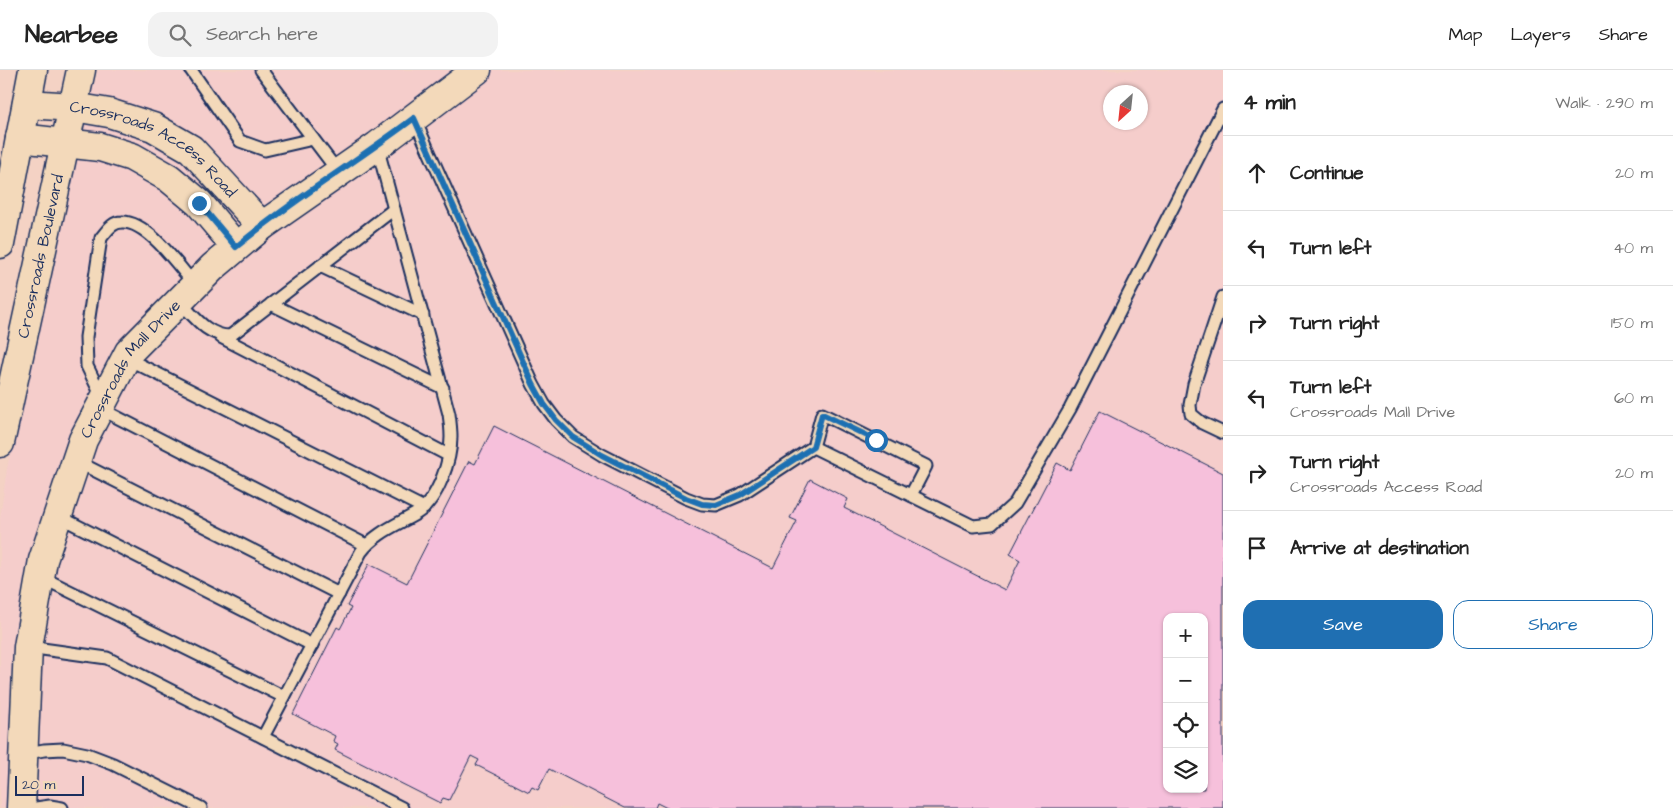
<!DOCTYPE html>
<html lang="en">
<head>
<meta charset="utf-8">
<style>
	:root { --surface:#fff; --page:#f2f2f2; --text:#222; --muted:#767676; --line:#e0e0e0; --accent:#1f6fb2 }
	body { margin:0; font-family:"Architects Daughter",sans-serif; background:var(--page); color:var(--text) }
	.controls { position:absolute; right:15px; bottom:15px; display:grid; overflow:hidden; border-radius:10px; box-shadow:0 1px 4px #0004 }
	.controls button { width:45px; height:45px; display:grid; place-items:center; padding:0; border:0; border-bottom:1px solid var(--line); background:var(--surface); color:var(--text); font:25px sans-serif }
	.compass { position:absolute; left:1103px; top:15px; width:45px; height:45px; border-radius:50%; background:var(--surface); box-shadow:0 1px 4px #0004; rotate:207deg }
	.scale { position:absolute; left:15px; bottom:12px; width:69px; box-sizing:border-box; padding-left:5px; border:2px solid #1b2f5e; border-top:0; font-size:14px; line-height:18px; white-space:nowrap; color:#1b2f5e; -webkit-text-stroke:4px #f3d9ba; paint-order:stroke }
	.stop { position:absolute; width:15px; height:15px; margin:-11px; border:4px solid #1f6fb2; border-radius:50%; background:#fff }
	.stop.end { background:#1f6fb2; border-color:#fff; box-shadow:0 1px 5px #0008 }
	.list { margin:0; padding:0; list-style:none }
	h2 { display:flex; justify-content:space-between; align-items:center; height:65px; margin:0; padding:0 20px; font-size:21px }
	h2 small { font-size:16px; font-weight:400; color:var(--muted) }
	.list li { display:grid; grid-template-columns:32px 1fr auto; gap:15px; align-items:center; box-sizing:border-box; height:75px; padding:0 20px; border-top:1px solid var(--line) }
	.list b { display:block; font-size:19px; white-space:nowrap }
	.list p { margin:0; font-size:16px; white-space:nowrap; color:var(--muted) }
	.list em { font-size:16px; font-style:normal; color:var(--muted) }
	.actions { display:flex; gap:10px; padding:15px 20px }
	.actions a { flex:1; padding:11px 0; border:1px solid var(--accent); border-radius:15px; text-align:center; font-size:18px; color:var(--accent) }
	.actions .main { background:var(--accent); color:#fff }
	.icon { flex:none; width:28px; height:28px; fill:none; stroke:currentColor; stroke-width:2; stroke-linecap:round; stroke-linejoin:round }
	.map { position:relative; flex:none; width:1223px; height:738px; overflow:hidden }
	header { display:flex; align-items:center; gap:30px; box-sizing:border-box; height:70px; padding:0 25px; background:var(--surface); border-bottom:1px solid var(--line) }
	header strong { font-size:24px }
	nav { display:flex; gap:28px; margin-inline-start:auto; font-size:18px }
	.search { width:350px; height:45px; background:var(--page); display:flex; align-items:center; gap:12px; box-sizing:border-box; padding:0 18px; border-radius:15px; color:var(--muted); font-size:19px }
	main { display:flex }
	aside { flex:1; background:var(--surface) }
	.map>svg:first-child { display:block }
	.built { fill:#f5cdcb; fill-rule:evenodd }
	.building { fill:#f6c0db; stroke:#1b2f5e; fill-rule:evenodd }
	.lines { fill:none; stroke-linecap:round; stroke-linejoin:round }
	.lane-casing { stroke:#1b2f5e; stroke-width:15 }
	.secondary-casing { stroke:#1b2f5e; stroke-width:31 }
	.lane { stroke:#f3d9ba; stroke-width:11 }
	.secondary { stroke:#f3d9ba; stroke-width:28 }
	.route { stroke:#1f6fb2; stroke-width:6 }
	.labels { text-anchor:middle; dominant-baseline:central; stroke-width:4; stroke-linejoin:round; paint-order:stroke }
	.street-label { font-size:16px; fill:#1b2f5e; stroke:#f3d9ba }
</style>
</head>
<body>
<header>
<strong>Nearbee</strong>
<div class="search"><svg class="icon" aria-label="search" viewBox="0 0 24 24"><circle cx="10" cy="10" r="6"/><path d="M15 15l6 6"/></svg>Search here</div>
<nav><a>Map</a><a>Layers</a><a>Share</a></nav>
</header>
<main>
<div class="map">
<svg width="1223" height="738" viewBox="0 0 1223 738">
	<rect width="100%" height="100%" fill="#f4d2c4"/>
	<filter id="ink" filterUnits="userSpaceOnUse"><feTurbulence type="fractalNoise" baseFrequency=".02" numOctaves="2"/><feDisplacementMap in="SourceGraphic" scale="10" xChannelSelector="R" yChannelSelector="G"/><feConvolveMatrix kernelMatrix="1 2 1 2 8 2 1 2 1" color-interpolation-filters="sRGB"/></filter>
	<g filter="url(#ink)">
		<path class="built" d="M98 0H1223V738H0V449L7 399 69 114ZM1110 22H1140V52H1110ZM1167 547H1204V719H1167Z"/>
		<path class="building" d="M1100 341 1223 403V738H667L657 733 655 738H625L549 699 538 720 532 717 529 722 476 695 479 690 471 686 449 730 443 728 440 733 335 680 338 674 333 671 335 666 293 644 337 557 340 559 351 538 347 536 369 494 407 513 469 391 475 394 494 356 773 498 797 451 790 448 810 409 848 429 844 438 1005 520 1020 490 1010 484 1057 393 1070 400ZM1167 547H1204V719H1167Z"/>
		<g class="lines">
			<g class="lane-casing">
				<g id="lane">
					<path d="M191 0 240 71 265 80 313 69"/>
					<path d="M261 0 339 103"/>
					<path d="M414 48 533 314 544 334 556 350 573 367 602 385 686 428 702 434 716 435 740 425 813 377 973 456 992 454 1015 433 1070 339 1223 39"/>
					<path d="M320 196 423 245"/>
					<path d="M1223 227 1194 314 1190 335 1191 344 1202 353 1223 363"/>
					<path d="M179 231C194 246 207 266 230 266L394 139"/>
					<path d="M271 234 443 318"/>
					<path d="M221 267 448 385"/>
					<path d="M126 288 424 438"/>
					<path d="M103 329 87 296 86 267 101 168C107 161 112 152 122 152 148 151 179 197 195 215"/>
					<path d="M99 338 366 475"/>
					<path d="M813 377 822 344 926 396 911 425"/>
					<path d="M76 391 339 524"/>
					<path d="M58 446 312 575"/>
					<path d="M41 507 284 627"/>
					<path d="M28 577 107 588 402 738"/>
					<path d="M263 667 361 482C375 463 397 455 417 443 438 430 451 390 451 367 451 359 450 351 449 344L377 76"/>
					<path d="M23 684 44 680 63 679 87 684 113 694 201 738"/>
					<path d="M36 738 50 736 62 738"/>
				</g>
			</g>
			<g class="secondary-casing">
				<g id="secondary">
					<path id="s1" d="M27 34 74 37 109 43 153 57 191 79 262 156"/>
					<path d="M20 68 100 77 132 87 169 108 199 133 236 177"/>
					<path d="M0 174 33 0"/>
					<path id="s2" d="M0 373 81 0"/>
					<path id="s3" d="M21 738 28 577 43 490 83 370 129 282 213 197 262 156 377 76 477 0"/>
				</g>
			</g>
			<use href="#lane" class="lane"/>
			<use href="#secondary" class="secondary"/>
		</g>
	</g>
	<g class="lines" filter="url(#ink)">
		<path class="route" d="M199 133 236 177C292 130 356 92 414 48L533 314 544 334 556 350 573 367 602 385 686 428 702 434 716 435 740 425 813 377 822 344 876 370"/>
	</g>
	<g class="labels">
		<g class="street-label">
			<text stroke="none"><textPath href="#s1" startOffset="139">Crossroads Access Road</textPath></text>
			<text stroke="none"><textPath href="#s2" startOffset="191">Crossroads Boulevard</textPath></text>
			<text stroke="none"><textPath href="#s3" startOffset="462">Crossroads Mall Drive</textPath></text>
		</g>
	</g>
</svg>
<div class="controls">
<button>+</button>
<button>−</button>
<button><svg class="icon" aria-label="locate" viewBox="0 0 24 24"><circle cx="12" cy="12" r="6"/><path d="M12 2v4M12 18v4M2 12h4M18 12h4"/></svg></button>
<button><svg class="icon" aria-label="layers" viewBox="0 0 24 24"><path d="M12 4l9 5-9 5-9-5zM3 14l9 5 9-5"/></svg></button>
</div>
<svg class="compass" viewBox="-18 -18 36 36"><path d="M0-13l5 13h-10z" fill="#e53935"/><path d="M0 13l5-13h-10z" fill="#767676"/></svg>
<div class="scale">20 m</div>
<div class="stop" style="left:876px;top:370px"></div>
<div class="stop end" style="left:199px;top:133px"></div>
</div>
<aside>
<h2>4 min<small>Walk · 290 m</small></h2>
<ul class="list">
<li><svg class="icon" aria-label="ahead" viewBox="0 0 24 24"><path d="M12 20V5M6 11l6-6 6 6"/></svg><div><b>Continue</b></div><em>20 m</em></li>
<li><svg class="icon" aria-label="left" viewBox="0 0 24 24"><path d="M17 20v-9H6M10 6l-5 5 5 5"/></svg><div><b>Turn left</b></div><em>40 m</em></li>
<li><svg class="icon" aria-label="right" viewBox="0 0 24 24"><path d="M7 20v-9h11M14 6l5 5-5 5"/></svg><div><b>Turn right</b></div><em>150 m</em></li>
<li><svg class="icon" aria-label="left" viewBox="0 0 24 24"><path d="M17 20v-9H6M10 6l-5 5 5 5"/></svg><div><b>Turn left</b><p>Crossroads Mall Drive</p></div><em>60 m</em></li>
<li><svg class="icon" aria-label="right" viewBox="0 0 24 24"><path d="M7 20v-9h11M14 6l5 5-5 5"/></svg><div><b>Turn right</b><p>Crossroads Access Road</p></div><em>20 m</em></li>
<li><svg class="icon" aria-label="arrive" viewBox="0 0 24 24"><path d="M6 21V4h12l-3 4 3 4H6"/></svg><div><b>Arrive at destination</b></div></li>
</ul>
<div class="actions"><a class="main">Save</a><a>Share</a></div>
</aside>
</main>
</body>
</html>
